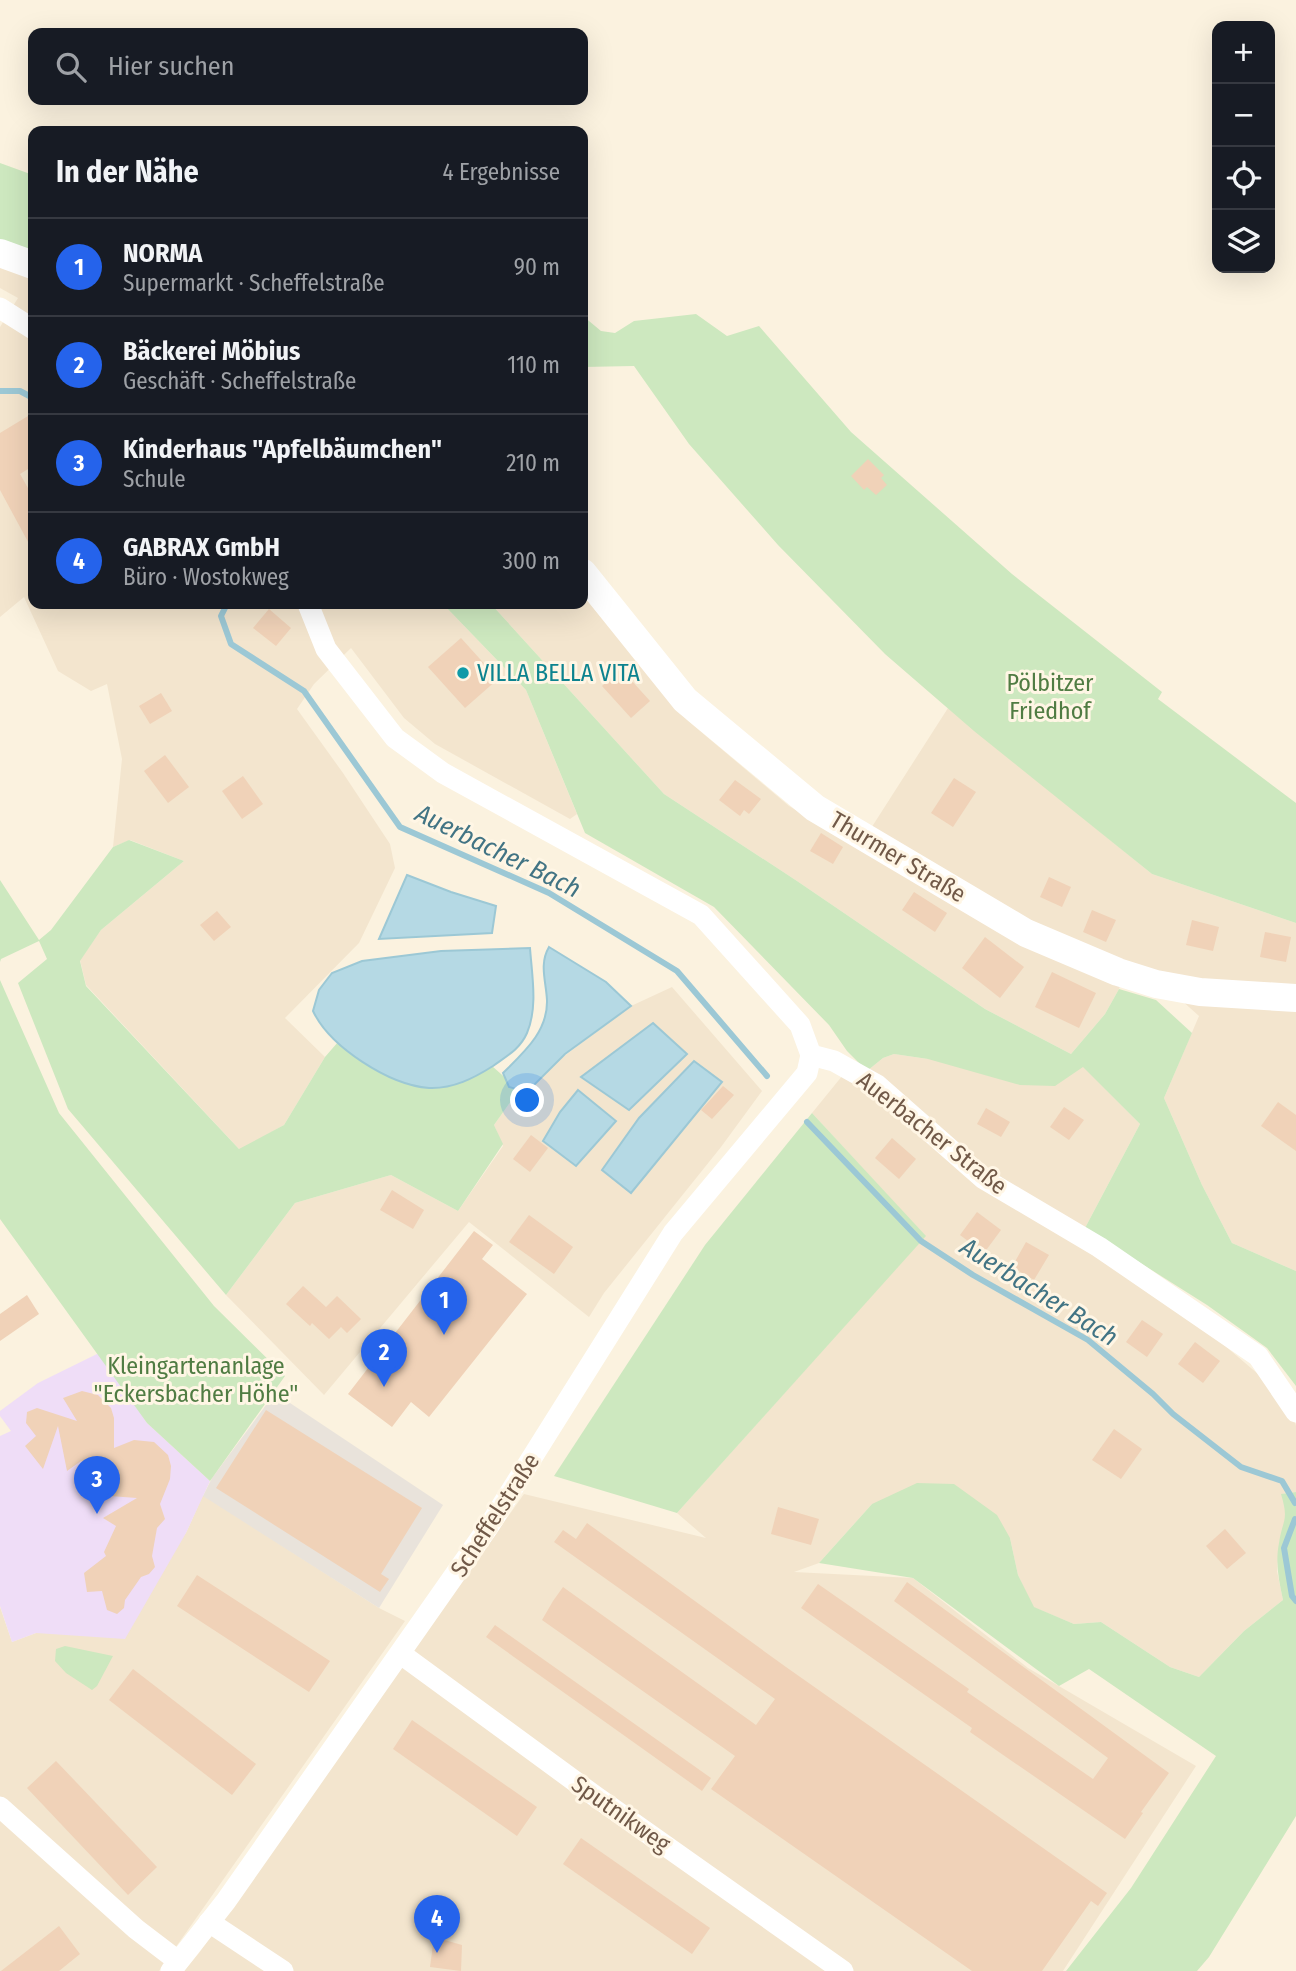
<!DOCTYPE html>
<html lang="de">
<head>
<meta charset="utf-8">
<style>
	:root { --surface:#171b24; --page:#242831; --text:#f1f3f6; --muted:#9ea1a6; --line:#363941; --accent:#2563eb }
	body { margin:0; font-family:"Fira Sans Condensed",sans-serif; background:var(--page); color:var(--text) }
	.controls { position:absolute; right:21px; top:21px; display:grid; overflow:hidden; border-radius:14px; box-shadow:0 7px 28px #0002 }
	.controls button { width:63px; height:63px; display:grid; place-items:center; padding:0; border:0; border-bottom:2px solid var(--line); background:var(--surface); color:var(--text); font:35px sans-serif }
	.you { position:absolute; left:528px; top:1101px; width:24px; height:24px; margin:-18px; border:5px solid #fff; border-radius:50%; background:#1a73e8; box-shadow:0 0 0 10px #1a73e833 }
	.badge { display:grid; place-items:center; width:46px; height:46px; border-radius:50%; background:var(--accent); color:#fff; font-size:23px; font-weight:700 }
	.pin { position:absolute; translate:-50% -58px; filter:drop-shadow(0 2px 4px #0008) }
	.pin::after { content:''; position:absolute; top:37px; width:24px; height:21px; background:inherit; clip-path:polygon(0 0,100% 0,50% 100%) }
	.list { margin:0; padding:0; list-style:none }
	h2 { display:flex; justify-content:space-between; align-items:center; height:91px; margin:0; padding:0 28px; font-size:30px }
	h2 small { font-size:23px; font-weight:400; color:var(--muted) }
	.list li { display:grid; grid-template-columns:46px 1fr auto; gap:21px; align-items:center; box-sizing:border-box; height:98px; padding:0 28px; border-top:2px solid var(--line) }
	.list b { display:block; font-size:26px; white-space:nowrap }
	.list p { margin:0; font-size:23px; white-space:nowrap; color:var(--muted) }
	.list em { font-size:23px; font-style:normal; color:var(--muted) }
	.icon { flex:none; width:38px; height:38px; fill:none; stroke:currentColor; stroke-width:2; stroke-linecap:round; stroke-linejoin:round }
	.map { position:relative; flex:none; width:1296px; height:1971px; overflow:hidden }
	.search { position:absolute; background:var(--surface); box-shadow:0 7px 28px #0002; left:28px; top:28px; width:560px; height:77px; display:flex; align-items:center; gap:18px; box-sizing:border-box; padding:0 24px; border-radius:14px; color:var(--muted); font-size:26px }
	.panel { position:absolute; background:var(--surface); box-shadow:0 7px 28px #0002; left:28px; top:126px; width:560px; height:483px; border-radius:14px }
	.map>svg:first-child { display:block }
	.residential { fill:#f3e5ce }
	.industrial { fill:#e9e3db }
	.education { fill:#efddf7 }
	.green { fill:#cde8bf }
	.water { fill:#b5d9e4; stroke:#9cc8d5; stroke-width:2 }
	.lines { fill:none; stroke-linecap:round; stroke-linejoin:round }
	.stream { stroke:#9cc8d5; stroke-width:6 }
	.building { fill:#f0d2b8 }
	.street { stroke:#fff; stroke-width:21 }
	.secondary { stroke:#fff; stroke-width:28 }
	.culture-dot { fill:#0f9aa8; stroke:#fff6e5; stroke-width:2.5 }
	.labels { text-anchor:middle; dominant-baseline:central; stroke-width:6; stroke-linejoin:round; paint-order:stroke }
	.culture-label { font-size:24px; fill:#0d838f; stroke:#fff6e5; text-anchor:start }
	.park-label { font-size:24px; fill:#507c43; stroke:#fff6e5 }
	.street-label { font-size:24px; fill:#715948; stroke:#fff6e5 }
	.water-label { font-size:26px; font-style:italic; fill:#427484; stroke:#fff6e5 }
</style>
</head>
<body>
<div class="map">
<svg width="1296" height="1971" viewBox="0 0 1296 1971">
	<rect width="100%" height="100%" fill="#fbf2df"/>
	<g class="residential">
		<path d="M0 260 33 273V604H443L526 690 577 814 570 819 435 744 404 718 351 648 314 684 297 709 343 773 390 844 395 868 359 943 285 1018 325 1057 284 1125 240 1150 86 985 80 960 101 930 184 861 130 840 113 847 122 759 107 684 91 691 58 671 24 597 0 617V327L18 298 0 288Z"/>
		<path d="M583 595 687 720 789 806 859 847 948 708 1152 874 1296 923V1271L1232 1243 1202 1185 1164 1098 1199 1016 1152 974 1126 966 1119 989 1105 1014 1071 1054 985 1009 797 881 664 794 491 604H583Z"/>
		<path d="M672 987 762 1091 721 1147 604 1293 589 1317 469 1222 324 1395 226 1295 295 1203 391 1175 458 1211 503 1146 494 1125 519 1090 631 1006Z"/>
		<path d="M894 1054 928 1059 1083 1066 1140 1124 1085 1228 1010 1184 981 1162 867 1071 883 1058Z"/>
		<path d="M847 1070 1104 1261 1217 1339 1258 1374 1293 1415 1296 1426V1492L1282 1494 1287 1514 1279 1544 1277 1571 1283 1600 1244 1631 1199 1677 1170 1667 1101 1622 1074 1624 1033 1607 1018 1575 1010 1538 872 1504 819 1563 794 1572 913 1578 1028 1668 1196 1766 1063 1971H184L199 1953 524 1494 706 1538 677 1513 925 1236 812 1113Z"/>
		<path d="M203 1495 379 1608 405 1621 159 1971H0V1607L12 1642 36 1633 186 1533Z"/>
	</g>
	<path class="industrial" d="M275 1393 443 1505 379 1608 203 1496 212 1478Z"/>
	<path class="education" d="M101 1352 147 1423 210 1481 186 1533 125 1639 36 1633 12 1642 0 1606V1436L11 1431 0 1416V1411L38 1383Z"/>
	<g class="green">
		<path d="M0 163 33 175V256L0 246Z"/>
		<path d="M696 314 727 336 759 326 851 432 1012 574 1162 692 1158 699 1296 803V923L1152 874 974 731 885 654 778 545 689 444 634 366 583 367V316L601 331 615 333 634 321Z"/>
		<path d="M443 604H491L664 794 797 881 985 1009 1071 1054 1105 1014 1119 989 1156 1000 1192 1033 1164 1098 1202 1185 1232 1243 1296 1271V1386L1267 1348 1207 1305 1085 1228 1140 1124 1083 1067 1055 1086 1020 1085 928 1059 894 1054 883 1058 867 1071 847 1051 829 1025 714 907 585 833 526 690Z"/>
		<path d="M129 840 184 861 101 930 80 961 86 986 239 1149 284 1125 325 1057 338 1042C391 1082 430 1106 492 1066L519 1090 494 1125 503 1144 458 1211 391 1175 295 1203 226 1295 68 1109 18 983 47 959 39 941 1 959 0 962V880L39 940 51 930 113 847Z"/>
		<path d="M0 980 59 1113 214 1306 285 1376 210 1481 147 1423 0 1219Z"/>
		<path d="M812 1113 926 1236 677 1513 554 1476 705 1245Z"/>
		<path d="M917 1483 954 1484 997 1515 1010 1538 1018 1575 1034 1607 1074 1624 1101 1622 1170 1667 1199 1677 1244 1631 1283 1600C1279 1581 1275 1563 1279 1543 1283 1518 1289 1521 1281 1494L1296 1492V1816L1209 1957 1197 1971H1066L1131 1888 1216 1756 1089 1669 1059 1686 913 1578 819 1563 872 1504Z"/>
		<path d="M65 1646 113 1656 97 1686 92 1690 66 1673 55 1661 56 1649Z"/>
	</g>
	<g class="water">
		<path d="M407 875 451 892 496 906 492 933 379 939Z"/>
		<path d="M549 947 606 982 631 1006 565 1054 527 1092 509 1087 503 1073C523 1053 548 1032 547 1000 546 981 539 964 549 947Z"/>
		<path d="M530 948C532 976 538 1007 527 1033 520 1049 507 1056 493 1066 474 1078 453 1089 429 1088 389 1085 330 1047 313 1011L319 990 332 973 362 961 441 951Z"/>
		<path d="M653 1023 687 1054 629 1110 581 1077Z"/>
		<path d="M694 1061 722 1082 631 1193 602 1170 639 1118Z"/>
		<path d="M578 1090 616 1121 576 1166 543 1141 560 1112Z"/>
	</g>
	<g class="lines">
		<g class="stream">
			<path d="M0 391H20L33 398"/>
			<path d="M227 604 221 616 231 644 304 691 400 827 549 893 677 971 767 1076"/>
			<path d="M807 1122 921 1241 973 1275 1088 1340 1153 1394 1173 1414 1241 1467 1282 1481 1295 1503"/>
			<path d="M1295 1519 1284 1548 1292 1596 1296 1601"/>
		</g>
	</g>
	<g class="building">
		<path d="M33 413V466L20 474 33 497V551L0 490V433Z"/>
		<path d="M868 459 884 475 881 478 887 485 876 495 867 487 864 490 851 476Z"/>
		<path d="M269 609 291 628 276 646 253 628Z"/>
		<path d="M461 638 498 679 465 708 428 667Z"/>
		<path d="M621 669 650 701 631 718 602 686Z"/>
		<path d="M161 693 172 711 150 724 139 706Z"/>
		<path d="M165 755 189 787 168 803 144 771Z"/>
		<path d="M243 776 263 804 242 819 222 791Z"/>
		<path d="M954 778 976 792 953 827 931 813Z"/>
		<path d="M735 780 761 799 749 814 744 810 740 816 719 800Z"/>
		<path d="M821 833 843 847 833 864 810 851Z"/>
		<path d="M1049 877 1071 887 1062 907 1040 897Z"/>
		<path d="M914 892 947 913 935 932 902 910Z"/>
		<path d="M1092 910 1116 920 1106 942 1083 932Z"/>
		<path d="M217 911 231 927 214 941 200 925Z"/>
		<path d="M1192 920 1219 927 1213 951 1186 945Z"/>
		<path d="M1265 932 1291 937 1286 962 1260 957Z"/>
		<path d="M985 937 1024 967 1000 998 962 968Z"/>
		<path d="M1052 972 1096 993 1079 1028 1035 1007Z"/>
		<path d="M723 1086 734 1095 712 1119 701 1110Z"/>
		<path d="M1278 1102 1296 1115V1151L1261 1126Z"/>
		<path d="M1064 1107 1084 1120 1069 1140 1050 1127Z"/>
		<path d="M986 1108 1010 1122 1001 1137 977 1124Z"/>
		<path d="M531 1135 548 1148 530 1172 513 1159Z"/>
		<path d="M892 1138 916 1159 899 1179 875 1158Z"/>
		<path d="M392 1190 424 1210 413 1229 380 1210Z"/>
		<path d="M977 1212 1001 1230 984 1253 960 1235Z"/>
		<path d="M529 1215 573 1247 554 1274 509 1242Z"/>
		<path d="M474 1231 493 1245 482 1259 527 1294 429 1417 411 1402 392 1427 348 1394Z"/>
		<path d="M1026 1242 1049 1255 1034 1280 1012 1267Z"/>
		<path d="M303 1286 326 1307 337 1296 361 1319 347 1333 341 1327 329 1339 312 1323 310 1326 286 1304Z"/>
		<path d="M27 1295 39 1314 0 1341V1314Z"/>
		<path d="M1142 1320 1163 1334 1147 1357 1126 1342Z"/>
		<path d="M1195 1342 1220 1361 1203 1383 1178 1364Z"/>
		<path d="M82 1391 98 1395 111 1408 114 1418V1448L134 1440 154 1442 168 1455 171 1466 170 1479 160 1504 165 1519 157 1528 152 1556 155 1567 149 1574 141 1577 125 1600 124 1608 117 1614 107 1610 102 1591 87 1592 84 1573 106 1556 104 1552 116 1526 103 1518 137 1498 96 1495 105 1480 81 1461 67 1471 58 1426 43 1469 25 1446 36 1436 26 1423 27 1412 37 1408 77 1421 63 1398Z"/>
		<path d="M266 1410 422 1508 381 1574 389 1579 380 1592 216 1488Z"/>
		<path d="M1114 1429 1142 1449 1121 1479 1092 1460Z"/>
		<path d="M778 1507 819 1519 811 1545 771 1534Z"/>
		<path d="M587 1523 786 1667 1107 1893 1098 1906 1091 1901 1042 1971H972L711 1789 735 1756 542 1620 553 1601 563 1587 756 1725 775 1699 554 1542 563 1530 576 1539Z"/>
		<path d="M1225 1529 1246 1553 1227 1569 1206 1546Z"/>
		<path d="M197 1575 330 1661 309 1692 177 1606Z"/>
		<path d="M907 1582 1169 1773 1141 1812 1143 1813 1125 1839 970 1732 972 1728 801 1608 818 1584 969 1689 967 1692 1093 1779 1108 1758 894 1601Z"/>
		<path d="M495 1625 711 1778 702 1791 486 1637Z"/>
		<path d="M133 1669 256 1764 232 1795 109 1700Z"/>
		<path d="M412 1720 537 1807 517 1836 393 1749Z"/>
		<path d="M56 1761 157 1867 128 1895 27 1788Z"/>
		<path d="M581 1838 710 1928 692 1954 563 1864Z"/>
		<path d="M59 1926 80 1954 59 1971H1Z"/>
		<path d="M434 1937 462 1945 461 1971 430 1967Z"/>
	</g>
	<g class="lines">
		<g class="street">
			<path d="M0 308 33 329"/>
			<path d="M811 1055 834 1061 877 1085 984 1179 1099 1247 1258 1356 1296 1412"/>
			<path d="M401 1654 595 1796 843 1971"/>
			<path d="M0 1807 136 1929 178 1961"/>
			<path d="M209 1922 283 1971"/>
			<path d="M171 1971 226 1901 489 1526 673 1233 807 1073 811 1055 800 1025 701 915 443 773 395 738 326 649 308 604"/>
		</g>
		<g class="secondary">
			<path d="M0 253 33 265"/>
			<path d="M583 573 685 700 815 808 1026 933 1118 972 1156 984 1200 992 1296 998"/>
		</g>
	</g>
	<circle class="culture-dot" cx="463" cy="673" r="7"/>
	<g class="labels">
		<g class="culture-label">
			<text x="477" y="673">VILLA BELLA VITA</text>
		</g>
		<g class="park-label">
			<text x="1050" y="683">Pölbitzer<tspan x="1050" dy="28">Friedhof</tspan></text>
			<text x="196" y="1366">Kleingartenanlage<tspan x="196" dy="28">"Eckersbacher Höhe"</tspan></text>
		</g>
		<g class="street-label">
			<text transform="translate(898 857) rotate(31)">Thurmer Straße</text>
			<text transform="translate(932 1133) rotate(38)">Auerbacher Straße</text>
			<text transform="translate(495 1515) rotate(-57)">Scheffelstraße</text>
			<text transform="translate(621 1814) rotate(35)">Sputnikweg</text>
		</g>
		<g class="water-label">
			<text transform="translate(498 851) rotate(26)">Auerbacher Bach</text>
			<text transform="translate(1039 1292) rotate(32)">Auerbacher Bach</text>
		</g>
	</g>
</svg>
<div class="controls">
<button>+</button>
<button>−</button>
<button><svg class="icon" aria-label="locate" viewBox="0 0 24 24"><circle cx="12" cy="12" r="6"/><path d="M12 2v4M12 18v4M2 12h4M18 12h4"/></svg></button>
<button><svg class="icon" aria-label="layers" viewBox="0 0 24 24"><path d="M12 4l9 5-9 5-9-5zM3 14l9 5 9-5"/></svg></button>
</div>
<div class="you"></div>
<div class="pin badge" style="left:444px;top:1335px">1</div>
<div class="pin badge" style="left:384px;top:1387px">2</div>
<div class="pin badge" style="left:97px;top:1514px">3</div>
<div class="pin badge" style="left:437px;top:1953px">4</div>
<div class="search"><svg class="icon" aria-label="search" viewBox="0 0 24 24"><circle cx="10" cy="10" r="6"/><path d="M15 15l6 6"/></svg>Hier suchen</div>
<section class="panel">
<h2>In der Nähe<small>4 Ergebnisse</small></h2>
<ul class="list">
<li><span class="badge">1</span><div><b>NORMA</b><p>Supermarkt · Scheffelstraße</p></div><em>90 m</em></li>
<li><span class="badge">2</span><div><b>Bäckerei Möbius</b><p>Geschäft · Scheffelstraße</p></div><em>110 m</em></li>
<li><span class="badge">3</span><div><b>Kinderhaus &quot;Apfelbäumchen&quot;</b><p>Schule</p></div><em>210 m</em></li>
<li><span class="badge">4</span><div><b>GABRAX GmbH</b><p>Büro · Wostokweg</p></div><em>300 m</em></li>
</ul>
</section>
</div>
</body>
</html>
